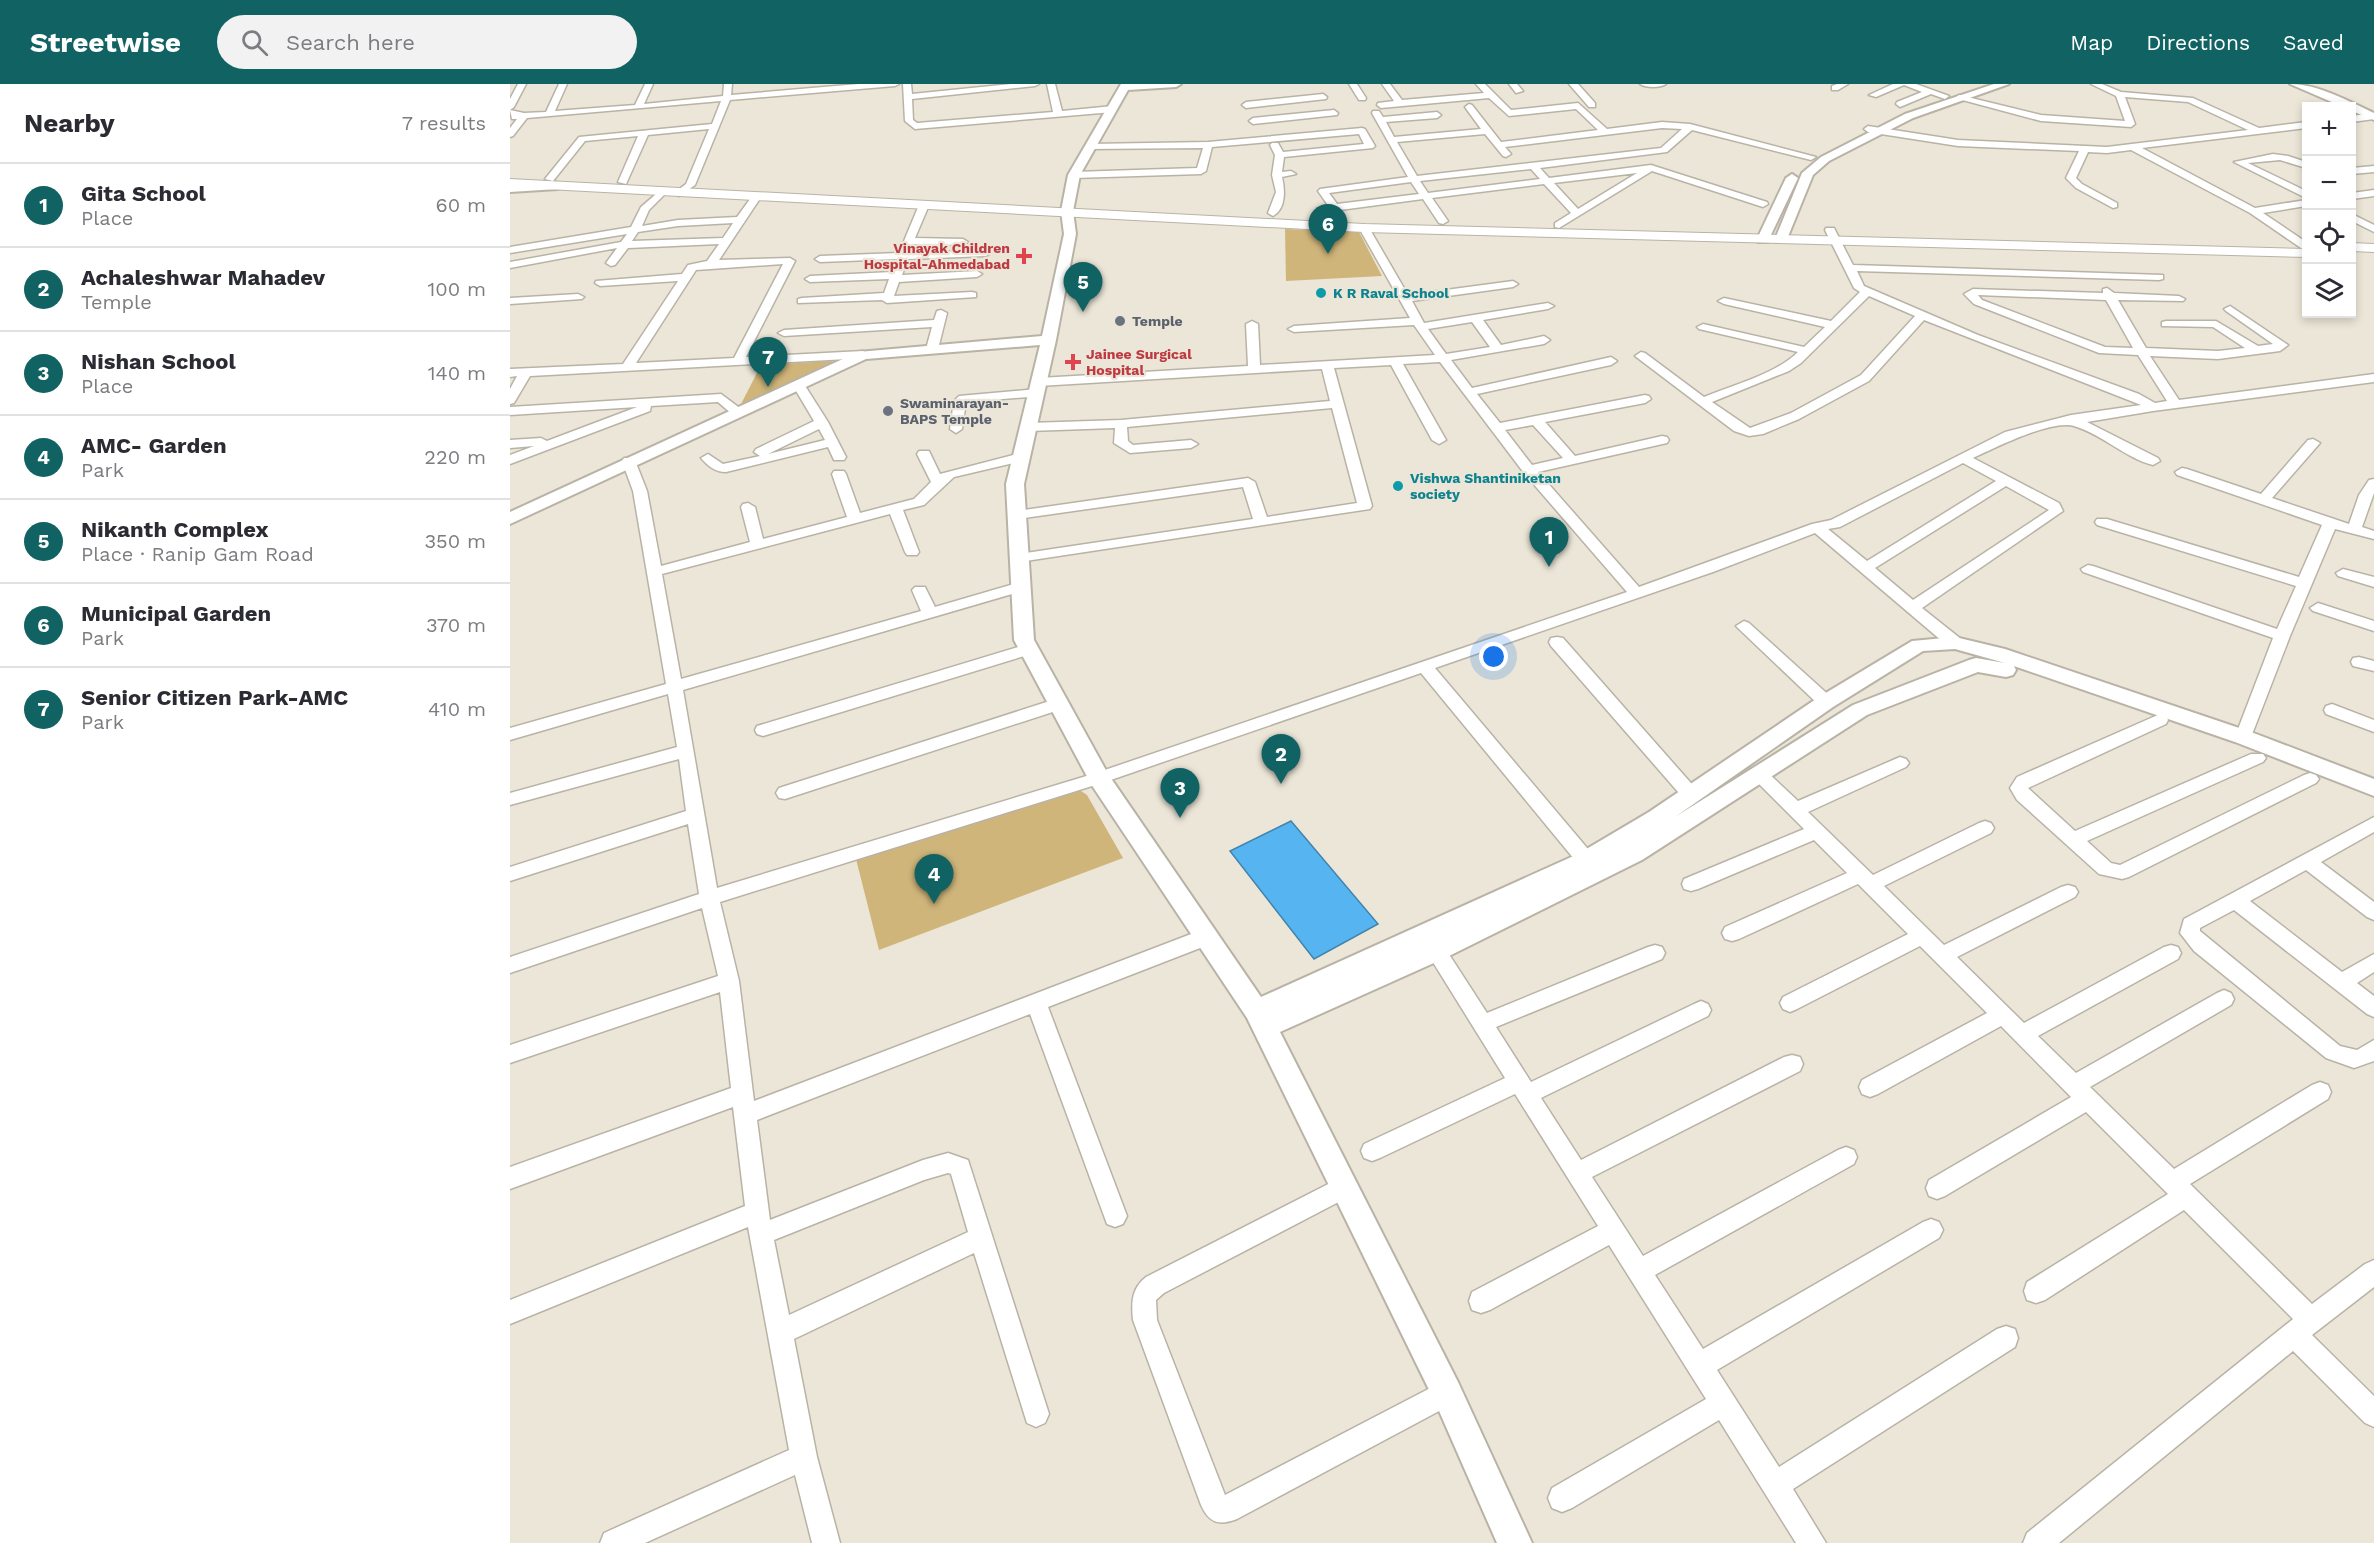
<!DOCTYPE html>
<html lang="en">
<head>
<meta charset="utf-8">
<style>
	:root { --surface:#fff; --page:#f2f2f3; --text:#2b2b33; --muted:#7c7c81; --line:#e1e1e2; --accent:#116262 }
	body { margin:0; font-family:"Work Sans",sans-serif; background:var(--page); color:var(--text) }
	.controls { position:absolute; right:18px; top:18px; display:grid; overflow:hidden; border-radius:0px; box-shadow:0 3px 9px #0003 }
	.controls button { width:54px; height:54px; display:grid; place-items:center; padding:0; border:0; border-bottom:2px solid var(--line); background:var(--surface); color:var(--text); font:30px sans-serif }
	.you { position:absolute; left:984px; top:573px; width:21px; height:21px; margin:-15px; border:4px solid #fff; border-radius:50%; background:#1a73e8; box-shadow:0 0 0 9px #1a73e833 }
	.badge { display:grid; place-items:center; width:39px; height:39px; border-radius:50%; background:var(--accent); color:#fff; font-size:20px; font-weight:700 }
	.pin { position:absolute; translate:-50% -50px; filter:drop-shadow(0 2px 3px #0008) }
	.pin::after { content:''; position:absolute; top:32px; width:21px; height:18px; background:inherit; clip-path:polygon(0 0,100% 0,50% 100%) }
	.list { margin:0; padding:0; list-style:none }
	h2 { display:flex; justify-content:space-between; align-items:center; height:78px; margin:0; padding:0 24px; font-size:26px }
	h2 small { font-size:20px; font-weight:400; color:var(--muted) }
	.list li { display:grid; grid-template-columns:39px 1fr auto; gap:18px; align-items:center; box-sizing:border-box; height:84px; padding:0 24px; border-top:2px solid var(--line) }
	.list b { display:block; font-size:22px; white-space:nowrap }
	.list p { margin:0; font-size:20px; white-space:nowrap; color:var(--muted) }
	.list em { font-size:20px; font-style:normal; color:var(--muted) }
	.icon { flex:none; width:33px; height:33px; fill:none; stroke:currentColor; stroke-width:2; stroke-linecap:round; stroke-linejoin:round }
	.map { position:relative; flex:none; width:1864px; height:1459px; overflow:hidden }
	header { display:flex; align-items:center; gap:36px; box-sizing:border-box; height:84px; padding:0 30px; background:var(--accent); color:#fff }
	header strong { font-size:28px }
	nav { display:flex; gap:33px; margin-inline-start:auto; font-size:21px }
	.search { width:420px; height:54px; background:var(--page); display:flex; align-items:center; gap:15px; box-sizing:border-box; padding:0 21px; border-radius:33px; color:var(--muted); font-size:22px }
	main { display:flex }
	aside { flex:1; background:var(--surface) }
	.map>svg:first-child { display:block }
	.green { fill:#cfb57a }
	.water { fill:#56b5f1; stroke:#4284ac; stroke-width:1.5 }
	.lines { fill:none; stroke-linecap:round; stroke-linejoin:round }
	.minor-casing { stroke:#b9b3a6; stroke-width:3 }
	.tertiary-casing { stroke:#b9b3a6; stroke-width:4 }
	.secondary-casing { stroke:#b9b3a6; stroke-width:2 }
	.minor { fill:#fff; fill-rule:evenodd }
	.tertiary { fill:#fff; fill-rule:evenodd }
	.secondary { fill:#fff; fill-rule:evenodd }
	.health-dot { fill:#e0444e; stroke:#ece6d8; stroke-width:2 }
	.culture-dot { fill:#0f9aa8; stroke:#ece6d8; stroke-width:2 }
	.worship-dot { fill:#6b7280; stroke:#ece6d8; stroke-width:2 }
	.labels { text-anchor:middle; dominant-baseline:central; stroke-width:4.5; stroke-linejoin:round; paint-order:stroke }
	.far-health-label { font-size:14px; font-weight:bold; fill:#be3a42; stroke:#ece6d8; text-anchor:end }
	.far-culture-label { font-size:14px; font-weight:bold; fill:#0d838f; stroke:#ece6d8; text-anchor:start }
	.far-worship-label { font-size:14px; font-weight:bold; fill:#5b616d; stroke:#ece6d8; text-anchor:start }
</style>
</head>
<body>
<header>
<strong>Streetwise</strong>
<div class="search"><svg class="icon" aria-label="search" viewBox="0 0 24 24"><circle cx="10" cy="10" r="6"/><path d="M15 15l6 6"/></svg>Search here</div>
<nav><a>Map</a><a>Directions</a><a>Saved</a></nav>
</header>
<main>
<aside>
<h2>Nearby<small>7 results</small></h2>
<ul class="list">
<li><span class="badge">1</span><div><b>Gita School</b><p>Place</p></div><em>60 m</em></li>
<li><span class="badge">2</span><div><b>Achaleshwar Mahadev</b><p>Temple</p></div><em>100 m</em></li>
<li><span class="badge">3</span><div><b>Nishan School</b><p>Place</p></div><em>140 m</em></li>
<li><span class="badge">4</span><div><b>AMC- Garden</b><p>Park</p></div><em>220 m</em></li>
<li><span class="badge">5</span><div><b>Nikanth Complex</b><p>Place · Ranip Gam Road</p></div><em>350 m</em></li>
<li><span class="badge">6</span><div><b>Municipal Garden</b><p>Park</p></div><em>370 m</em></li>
<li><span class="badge">7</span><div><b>Senior Citizen Park-AMC</b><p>Park</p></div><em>410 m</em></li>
</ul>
</aside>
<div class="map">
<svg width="1864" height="1459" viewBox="0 0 1864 1459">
	<rect width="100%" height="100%" fill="#ece6d8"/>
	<g class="green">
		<path d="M775 145 849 148 872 192 776 197Z"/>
		<path d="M321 277 324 278 322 281 229 324 251 281Z"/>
		<path d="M555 705 571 707 577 711 613 774 369 866 346 775Z"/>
	</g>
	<path class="water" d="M781 737 868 840 804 875 720 767Z"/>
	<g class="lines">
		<g class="minor-casing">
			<g id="minor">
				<path d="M8 0H16L4 23 0 26V15Z"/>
				<path d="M49 0H57L45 27 125 21 135 0H143L134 20 213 12 214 0H222L221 11 349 0H389L385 2 220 16 185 101 169 112 164 109 176 100 199 45 138 51 116 100 108 98 128 52 75 57 43 97 35 95 69 53 202 40 211 17 17 34 3 52 0 53V44L7 35H2L0 26 14 29 36 28Z"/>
				<path d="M393 0H401L402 10 501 0H529L525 2 402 15 403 36 407 39 543 28 537 0H545L552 27 603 22 607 25 603 28 405 45 395 37Z"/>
				<path d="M839 0H847L856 14 855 16H849Z"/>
				<path d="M872 0H880L892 16 974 9 966 0H975L1001 26 1068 19 1097 45 1152 38 1180 40 1306 73 1301 76 1182 46 1157 68 1030 84 1039 94 1141 81 1257 118 1258 120 1253 123 1142 87 1049 144 1045 143V139L1061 129 1034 100 922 114 938 137 933 140 929 139 913 115 830 126 822 134H814L813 132 820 124 808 107 810 105 898 93 862 29 863 27H869L873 33 927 28 931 31 927 34 876 38 884 53 971 45 955 23 959 20 962 21 991 58 1088 46 1066 25 999 32 979 14 871 24 867 21 868 19 884 17ZM1152 44 1172 45 1151 64 907 92 887 58 975 50 993 72 996 73 1001 70 995 63ZM1021 85 1030 95 918 109 910 97ZM1127 89 1068 125 1044 99ZM901 98 909 110 827 120 819 109Z"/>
				<path d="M999 0H1007L1013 7 1006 9Z"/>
				<path d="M1059 0H1068L1085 19V23H1079Z"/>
				<path d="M1130 0H1156C1150 4 1136 4 1130 0Z"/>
				<path d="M1327 0H1338L1328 6H1322V2Z"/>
				<path d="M1383 0H1406L1439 12 1435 15 1421 10 1390 23 1386 20 1387 18 1412 8 1394 1 1366 13 1359 11Z"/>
				<path d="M1581 0H1592L1611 8 1683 14 1749 44 1796 38V44L1632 64 1745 124 1796 116V122L1753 129 1796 158V165L1791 164 1740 129 1621 66 1597 69 1578 68 1566 94 1572 100 1607 119V123L1603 124 1566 104 1556 94 1569 67 1448 62 1358 48 1354 45 1358 42 1448 56 1597 63 1738 46 1678 18 1615 13 1625 40 1621 43 1531 37 1445 14 1449 11 1531 31 1615 37 1606 12Z"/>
				<path d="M813 10 817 13 816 15 736 24 732 21 736 18Z"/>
				<path d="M824 26 828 29 827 31 743 40 739 37 743 34Z"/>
				<path d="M1864 29V35L1842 38V32Z"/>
				<path d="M852 44 855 45 865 62 863 64 774 73 772 88 781 87 786 90 772 93C775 106 776 125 763 132L758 129 766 108 762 91 765 71 760 61 762 59H768L773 68 854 60 849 50 702 63 696 87 691 90 564 94 559 91 564 88 687 84 693 64 577 65V61L580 60 698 58Z"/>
				<path d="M1763 70 1778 72 1796 78V84L1770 76 1738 79 1796 107V114L1724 78Z"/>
				<path d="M1864 82V88L1842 90V84Z"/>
				<path d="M152 105 157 108 139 126 132 142 168 136 227 133 243 111 246 110 251 113 209 176 280 174 285 177 236 273 353 267 359 271 357 274 20 292 4 319 0 320V305L7 292 0 293V285L113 280 168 197 90 202 85 199 86 197 172 190 178 181 197 177 209 160 118 164 105 181 101 182 96 179 107 164 0 184V178L111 158 117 150 0 169V163L121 143 131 123ZM223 139 213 154 122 157 128 148 168 142ZM273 180 224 274 126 279 186 186Z"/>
				<path d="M1864 106V112L1842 115V109Z"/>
				<path d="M414 118 419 121 405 154 453 155 458 158 453 161 403 160 400 169 476 166 481 169 476 172 398 175 392 191 467 187 472 190 467 193 389 198 384 212 462 208 466 209V213L377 219 372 216 288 219V215L292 214 374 209 379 195 300 198 295 195 300 192 382 188 387 175 310 178 305 175 310 172 389 169 409 121Z"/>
				<path d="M1842 130 1864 141V148L1842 137Z"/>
				<path d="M854 141 859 144 898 211 1003 197 1008 200 1003 203 902 217 914 239 1038 219 1044 222 1038 225 973 236 991 261 1034 252 1040 256 1034 260 941 276 962 304 1101 273 1107 277 1101 281 967 310 990 339 1135 311 1139 312 1141 315 1135 319 1035 338 1065 372 1152 352 1157 353 1159 356 1157 359 1028 388 1129 503 1302 440 1321 436 1495 348 1561 331 1631 321 1414 236 1359 297 1289 335 1253 350 1239 352 1224 347 1125 272 1131 268 1135 269 1194 313C1223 301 1266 290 1288 268L1189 245 1187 243 1193 240 1294 263 1315 243 1214 220 1208 217 1214 214 1321 237 1350 208 1344 204 1315 146 1316 144H1324L1343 181 1653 191V195L1649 196 1347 187 1354 202 1468 251 1629 310 1645 319 1657 317 1628 271 1589 269 1464 220 1454 210 1463 205 1593 209V205L1597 204 1604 209 1669 212 1675 215 1673 217 1608 216 1636 264 1708 267 1735 264 1703 243 1652 242V238L1656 237H1706L1748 262 1763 260 1716 227 1714 225 1720 222 1778 261 1770 267 1708 275 1640 272 1669 316 1864 290V298L1643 327 1577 338 1648 374 1650 377 1643 381C1615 374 1592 350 1564 342 1542 335 1484 364 1463 374L1549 419 1553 427 1412 524 1451 555 1453 559 1451 563H1439L1305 449 1203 488 925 584 1083 771 1085 776 1083 781 1076 783 1069 781 911 589 595 698 210 818 229 897 244 1017 689 847 696 845 703 847 706 853 703 859 538 923 617 1132 613 1140 605 1143 597 1140 520 930 247 1036 260 1136 413 1076 438 1069 458 1076 539 1330 535 1339 526 1343 517 1339 464 1169 284 1255 307 1373 330 1459H302L285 1391 135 1459H90L94 1449 279 1366 238 1143 0 1240V1216L235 1122 223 1023 0 1105V1083L221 1004 210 908 0 979V961L208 892 192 824 0 889V873L189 810 178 740 0 797V783L176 727 169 675 0 721V709L167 663 158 610 0 656V644L156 600 123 407 112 377 114 374H124L137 407 151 482 240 458 231 423 233 420 238 419 245 423 253 455 337 433 322 390 324 387H334L336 390 350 429 404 415 421 398 407 370 409 367H419L430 390 511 369 518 373 516 376 444 393 414 421 393 426 409 468 407 471H397L395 468 380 430 152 490 171 595 411 527 402 506 405 503H415L425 523 511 498 518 503 516 506 173 606 207 804 583 690 1117 508 1014 389 930 278 893 280 936 356 929 360 922 356 881 281 824 284 862 422 860 425 509 478 504 477 502 474 504 471 509 470 743 435 733 403 507 435 502 434 500 431 502 428 507 427 738 394 745 398 757 433 847 419 822 324 617 343 618 357 623 361 681 356 688 360 681 364 620 369 604 359 605 344 519 347 513 343 519 339 611 336 820 317 812 285 529 302 523 298 529 294 738 282 736 240 742 237 748 240 750 281 925 271 904 241 784 248 778 245 784 242 900 234 849 144ZM1468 211 1596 216 1623 264 1595 263 1472 216ZM1359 212 1405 232 1351 291 1281 329 1240 344 1202 318 1279 287 1291 279ZM962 238 980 263 936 270 918 245ZM1023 341 1053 374 1022 381 995 346ZM1453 379 1486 397 1357 477 1318 445 1330 443ZM1496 402 1539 426 1403 516 1365 484ZM438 1089 441 1090 458 1148 279 1231 264 1156 414 1096Z"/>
				<path d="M68 210 74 213 72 215 0 220V214Z"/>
				<path d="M431 226 437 229 428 265 422 269 416 265 422 243 274 252 268 249 274 246 424 236 427 227Z"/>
				<path d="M288 296 292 297 318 338 336 373 334 376H324L318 363 216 388C205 388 198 382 191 374L198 370 213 380 250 372 244 368 246 365 304 337 282 300ZM309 345 315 356 258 370Z"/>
				<path d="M527 305 531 306 533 309 531 312 456 318 452 345 446 349 440 345 444 317 449 312Z"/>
				<path d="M211 310 231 325 233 328 231 331H223L208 318 141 322 140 327 0 380V371L24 362 0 364V356L31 354 37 357 127 323 0 331V323Z"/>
				<path d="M1803 355 1810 359 1762 414 1839 440 1849 411 1859 396 1864 395V409L1852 443 1864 447V455L1825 445 1780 552 1741 653 1739 657H1727L1725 653 1763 554 1573 488 1571 485 1578 481 1583 482 1767 545 1786 502 1587 441 1585 438 1587 435H1597L1789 493 1812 441 1667 391 1665 388 1672 384 1677 385 1751 410 1798 356Z"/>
				<path d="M1833 485 1864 493V503L1828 492 1826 489Z"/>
				<path d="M1808 519 1864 537V547L1803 527 1800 524Z"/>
				<path d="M1234 537 1239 539 1322 614 1324 618 1322 622H1310L1229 545 1226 542Z"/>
				<path d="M1047 553 1053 554 1187 706 1190 711 1187 716 1181 717 1175 716 1041 562 1039 558 1041 554Z"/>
				<path d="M518 560 524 561 526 565 524 569 253 652 247 650 245 646 247 642Z"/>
				<path d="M1849 573 1864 577V587L1843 582 1841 578 1843 574Z"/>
				<path d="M549 614 555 616 557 620 555 624 275 715 269 714 266 709 269 704Z"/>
				<path d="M1822 620 1864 636V648L1816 630 1814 626 1816 622Z"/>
				<path d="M1650 630 1656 632 1658 636 1656 640 1518 704 1565 747 1741 670H1753L1756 674 1753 678 1577 757 1601 779 1610 781 1794 691 1800 689 1806 691 1809 695 1806 699 1619 793 1612 795 1589 790 1507 716 1500 704 1507 693Z"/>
				<path d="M1390 673 1396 675 1399 679 1396 683 1298 728 1363 791 1469 739 1475 737 1481 739 1484 744 1481 749 1374 802 1434 861 1551 803 1558 801 1565 803 1568 808 1565 813 1447 873 1514 939 1654 863 1661 861 1668 863 1671 869 1668 875 1528 952 1566 989 1707 909 1714 906 1721 909 1724 915 1721 921 1580 1003 1664 1085 1802 1001 1810 998 1818 1001 1821 1008 1818 1015 1680 1100 1802 1220 1855 1180 1864 1176V1203L1802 1251 1864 1312V1343L1855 1339 1783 1267 1549 1459H1513L1517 1449 1783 1235 1674 1126 1535 1216 1526 1219 1517 1216 1514 1207 1517 1198 1658 1110 1576 1028 1435 1112 1427 1115 1419 1112 1416 1104 1419 1096 1561 1013 1491 942 1368 1010 1360 1013 1352 1010 1349 1003 1352 996 1477 929 1410 862 1287 925 1280 928 1273 925 1270 919 1273 913 1398 850 1348 800 1229 855 1222 857 1215 855 1212 849 1215 843 1337 789 1304 756 1188 805 1181 807 1174 805 1172 800 1174 795 1294 745 1243 694 1240 690 1243 686 1249 684 1255 686 1288 717Z"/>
				<path d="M1864 733V748L1811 778 1864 818V836L1857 833 1796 786 1740 817 1832 888 1864 870V888L1847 899 1864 912V933L1857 930 1724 826 1690 844V847L1830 962 1847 966 1864 956V977L1844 984 1816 974 1684 867 1670 849 1674 835Z"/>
				<path d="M926 859 933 861 977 929 1138 863 1145 861 1152 863 1155 869 1152 875 986 943 1021 998 1184 920 1191 917 1198 920 1201 926 1198 932 1031 1014 1071 1076 1274 973 1282 971 1290 973 1293 980 1290 987 1082 1093 1133 1172 1328 1066 1336 1063 1344 1066 1347 1073 1344 1080 1145 1191 1193 1265 1413 1138 1421 1135 1429 1138 1433 1146 1429 1154 1207 1286 1269 1383 1487 1245 1496 1242 1505 1245 1508 1254 1505 1263 1283 1405 1316 1459H1286L1209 1336 1062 1424 1052 1428 1042 1424 1038 1414 1042 1404 1196 1315 1099 1161 980 1226 971 1229 962 1226 959 1217 962 1208 1088 1142 1005 1010 870 1074 862 1077 854 1074 851 1067 854 1060 995 994 916 867 919 861Z"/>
				<path d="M834 1092 842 1095 845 1103 842 1111 654 1209 646 1216 647 1236 715 1411 928 1300 937 1296 946 1300 950 1309 946 1318 727 1435C709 1442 699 1439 691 1421L623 1236C621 1218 622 1204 636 1193Z"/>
			</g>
		</g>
		<g class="tertiary-casing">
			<g id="tertiary">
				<path d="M611 0H671L666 3 618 6 570 91 563 127 566 150 546 256 514 400 524 556 598 690 751 913 1068 770 1139 728 1309 613 1402 557 1445 553 1495 565 1741 648 1864 695V712L1725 658 1504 582 1506 586 1503 591 1496 593 1468 588 1357 631 1132 776 935 874 770 948 948 1298 1022 1459H987L926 1320 737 934 581 700 504 556 496 400 530 261 356 275 0 440V428L348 268 532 252 554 150 551 127 558 91ZM1445 565 1495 579 1466 574 1459 576 1343 621 1165 733 1323 623 1413 567Z"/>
				<path d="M1484 0H1499L1403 34 1319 77 1303 91 1277 155 1276 158H1266L1265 155 1292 89 1311 73 1395 30Z"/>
				<path d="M1780 0C1808 0 1838 17 1864 29V36L1842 27V22H1831Z"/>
				<path d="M1282 90 1288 94 1259 155 1258 158H1248L1247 155 1276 94Z"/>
				<path d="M44 98 48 99V105L0 108V100Z"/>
			</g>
		</g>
		<g class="secondary-casing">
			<g id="secondary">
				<path d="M0 95 854 140 1796 165V173L854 148 0 103Z"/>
				<path d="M1842 159 1864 160V168L1842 167Z"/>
			</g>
		</g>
		<use href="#minor" class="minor"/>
		<use href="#tertiary" class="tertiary"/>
		<use href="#secondary" class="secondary"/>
	</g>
	<g class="health-dot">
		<path d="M511 163h6v6h6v6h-6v6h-6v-6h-6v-6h6z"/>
		<path d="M560 269h6v6h6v6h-6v6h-6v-6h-6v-6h6z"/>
	</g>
	<g class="culture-dot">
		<circle cx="811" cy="209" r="6"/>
		<circle cx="888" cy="402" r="6"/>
	</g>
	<g class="worship-dot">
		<circle cx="610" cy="237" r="6"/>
		<circle cx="378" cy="327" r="6"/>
	</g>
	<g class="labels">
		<g class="far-health-label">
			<text x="500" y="164">Vinayak Children<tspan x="500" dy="16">Hospital-Ahmedabad</tspan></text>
			<text x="576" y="270" text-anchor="start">Jainee Surgical<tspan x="576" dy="16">Hospital</tspan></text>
		</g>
		<g class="far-culture-label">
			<text x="823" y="209">K R Raval School</text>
			<text x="900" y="394">Vishwa Shantiniketan<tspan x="900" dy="16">society</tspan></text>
		</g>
		<g class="far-worship-label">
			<text x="622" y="237">Temple</text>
			<text x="390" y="319">Swaminarayan-<tspan x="390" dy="16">BAPS Temple</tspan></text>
		</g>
	</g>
</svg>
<div class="controls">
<button>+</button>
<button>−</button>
<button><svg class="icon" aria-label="locate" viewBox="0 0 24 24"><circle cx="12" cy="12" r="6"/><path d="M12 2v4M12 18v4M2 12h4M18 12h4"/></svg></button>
<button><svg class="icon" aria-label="layers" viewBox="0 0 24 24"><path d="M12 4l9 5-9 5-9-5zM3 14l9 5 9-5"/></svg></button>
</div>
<div class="you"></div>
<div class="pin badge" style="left:1039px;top:483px">1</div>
<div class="pin badge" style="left:771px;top:700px">2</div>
<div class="pin badge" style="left:670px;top:734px">3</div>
<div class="pin badge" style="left:424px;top:820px">4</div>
<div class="pin badge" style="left:573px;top:228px">5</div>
<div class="pin badge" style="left:818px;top:170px">6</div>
<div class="pin badge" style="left:258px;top:303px">7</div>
</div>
</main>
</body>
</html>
